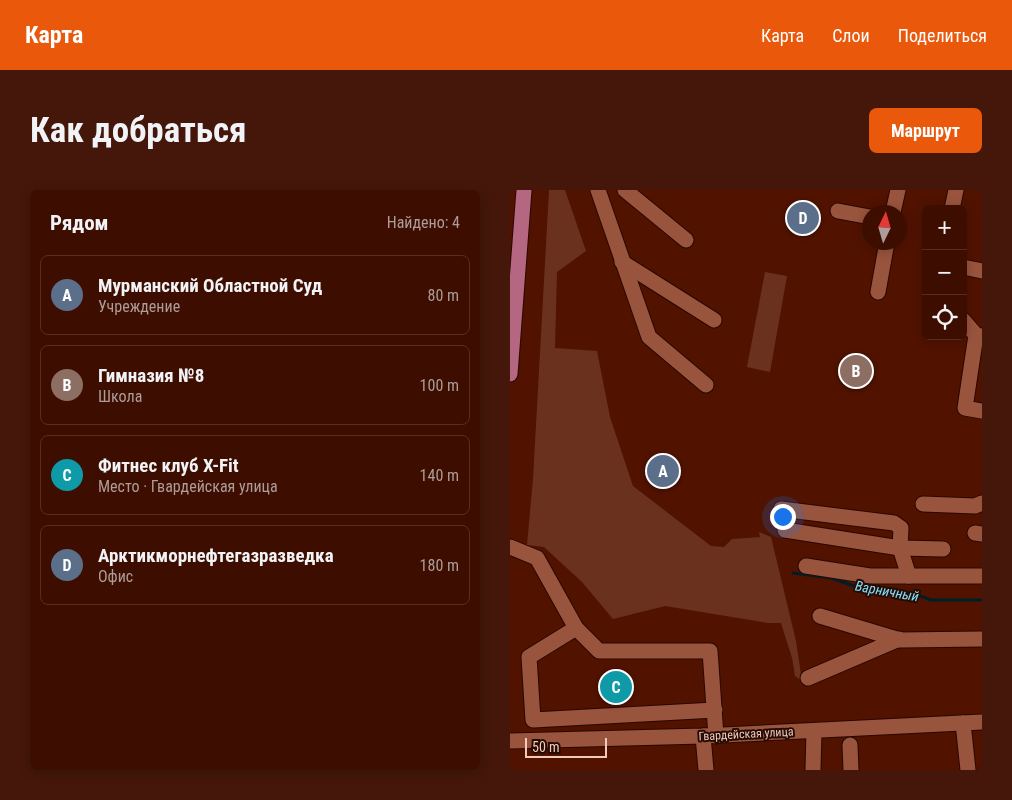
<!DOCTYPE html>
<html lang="ru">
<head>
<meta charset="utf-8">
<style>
	:root { --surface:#3d0e00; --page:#44170a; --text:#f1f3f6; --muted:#ad9c99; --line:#562e22; --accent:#ea580c }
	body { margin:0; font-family:"Roboto Condensed",sans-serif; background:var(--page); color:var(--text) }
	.controls { position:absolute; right:15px; top:15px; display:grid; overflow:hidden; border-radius:8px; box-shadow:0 2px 12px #0003 }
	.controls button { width:45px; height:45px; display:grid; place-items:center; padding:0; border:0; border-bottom:1px solid var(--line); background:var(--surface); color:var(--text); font:25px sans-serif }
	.compass { position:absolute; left:352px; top:15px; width:45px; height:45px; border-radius:50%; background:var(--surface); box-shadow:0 2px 12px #0003; rotate:5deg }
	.scale { position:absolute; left:15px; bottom:12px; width:82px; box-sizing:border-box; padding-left:5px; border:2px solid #f2cabd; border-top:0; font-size:14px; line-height:18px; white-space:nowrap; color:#f2cabd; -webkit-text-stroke:4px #260b03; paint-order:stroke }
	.you { position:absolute; left:272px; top:326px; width:18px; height:18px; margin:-12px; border:4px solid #fff; border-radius:50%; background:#1a73e8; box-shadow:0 0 0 8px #1a73e833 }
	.badge { display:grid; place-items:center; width:32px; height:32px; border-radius:50%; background:var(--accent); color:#fff; font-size:16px; font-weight:700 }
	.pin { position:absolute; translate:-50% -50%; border:2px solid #fff; box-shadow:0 1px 5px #0006 }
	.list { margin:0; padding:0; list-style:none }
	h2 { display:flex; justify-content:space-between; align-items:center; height:65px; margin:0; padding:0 20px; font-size:21px }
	h2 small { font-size:16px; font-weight:400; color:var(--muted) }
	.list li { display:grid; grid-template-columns:32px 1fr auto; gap:15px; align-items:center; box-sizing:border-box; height:80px; margin:0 10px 10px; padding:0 10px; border:1px solid var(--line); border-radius:8px }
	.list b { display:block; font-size:19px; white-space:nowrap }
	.list p { margin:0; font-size:16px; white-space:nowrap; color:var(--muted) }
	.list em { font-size:16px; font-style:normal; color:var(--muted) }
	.icon { flex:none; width:28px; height:28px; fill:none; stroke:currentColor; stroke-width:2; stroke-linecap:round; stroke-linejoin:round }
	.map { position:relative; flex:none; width:472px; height:580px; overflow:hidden; border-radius:8px }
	header { display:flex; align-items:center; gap:30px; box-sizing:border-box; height:70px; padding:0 25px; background:var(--accent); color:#fff }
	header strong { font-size:24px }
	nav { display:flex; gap:28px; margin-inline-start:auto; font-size:18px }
	.intro { display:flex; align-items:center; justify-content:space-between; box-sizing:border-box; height:120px; padding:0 30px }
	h1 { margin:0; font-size:35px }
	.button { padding:12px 22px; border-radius:8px; background:var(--accent); color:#fff; font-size:18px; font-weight:700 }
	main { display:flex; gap:30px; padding:0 30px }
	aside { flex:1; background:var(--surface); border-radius:8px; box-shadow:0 2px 12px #0003 }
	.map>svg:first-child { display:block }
	.green { fill:#6a311f }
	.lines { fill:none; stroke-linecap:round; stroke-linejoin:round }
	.stream { stroke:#011e26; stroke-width:3 }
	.minor-casing { stroke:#290801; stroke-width:17 }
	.major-casing { stroke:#290801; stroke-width:17 }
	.minor { stroke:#99543d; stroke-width:15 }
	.major { stroke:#b56781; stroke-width:15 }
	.labels { text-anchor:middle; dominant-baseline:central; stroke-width:4; stroke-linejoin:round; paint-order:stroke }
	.street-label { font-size:12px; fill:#f2cabd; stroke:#260b03 }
	.water-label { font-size:14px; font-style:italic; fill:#7fe0fc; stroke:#260b03 }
</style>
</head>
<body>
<header>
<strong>Карта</strong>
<nav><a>Карта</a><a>Слои</a><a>Поделиться</a></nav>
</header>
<div class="intro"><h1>Как добраться</h1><a class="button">Маршрут</a></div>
<main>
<aside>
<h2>Рядом<small>Найдено: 4</small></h2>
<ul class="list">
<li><span class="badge" style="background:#5c6f8a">A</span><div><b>Мурманский Областной Суд</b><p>Учреждение</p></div><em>80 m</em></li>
<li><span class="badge" style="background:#8d6e63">B</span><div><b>Гимназия №8</b><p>Школа</p></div><em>100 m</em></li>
<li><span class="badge" style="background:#0f9aa8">C</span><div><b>Фитнес клуб X-Fit</b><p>Место · Гвардейская улица</p></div><em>140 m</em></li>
<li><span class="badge" style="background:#5c6f8a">D</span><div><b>Арктикморнефтегазразведка</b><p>Офис</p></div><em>180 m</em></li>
</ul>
</aside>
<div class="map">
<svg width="472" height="580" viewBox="0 0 472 580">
	<rect width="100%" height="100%" fill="#511200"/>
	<g class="green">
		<path d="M39 0H55L76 61 47 82 45 158 87 161 100 227 123 296 201 356 214 357 222 349 250 347 249 342 261 347 286 451 292 491 285 486 282 468 271 433H258L155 416 103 429 72 392 34 357 17 355 23 289Z"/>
		<path d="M255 82 277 86 260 182 237 177Z"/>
	</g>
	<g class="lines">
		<path class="stream" d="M283 383 321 388 350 398 405 404 421 410H472"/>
		<g class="minor-casing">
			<g id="minor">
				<path d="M88 0 139 147 196 195"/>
				<path d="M115 0 176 50"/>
				<path d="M442 19 446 0"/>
				<path d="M328 21 360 27"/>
				<path d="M383 22 388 0"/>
				<path d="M112 72 204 130"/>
				<path d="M453 77 472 81"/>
				<path d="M368 102 377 52"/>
				<path d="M453 130 466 145 472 146"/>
				<path d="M466 145 455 218 472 221"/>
				<path d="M413 314 465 316 472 313"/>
				<path d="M271 319 384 333 391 338 390 358 399 386"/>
				<path d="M275 340 390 358 433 359"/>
				<path d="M465 343 472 344"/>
				<path d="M0 357 27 368 66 438"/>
				<path d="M296 376 360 386H472"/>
				<path d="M310 426 390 450 472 449"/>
				<path d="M298 488 389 449"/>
				<path d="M205 520 23 530 19 467 66 438 89 461H200L206 546"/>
				<path d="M453 533 458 580"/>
				<path d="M193 546 196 580"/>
				<path d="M0 551 193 546 472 532"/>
				<path d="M340 555 341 580"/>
				<path d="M303 580 304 541"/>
			</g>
		</g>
		<g class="major-casing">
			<path id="major" d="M0 184 14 0"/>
		</g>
		<use href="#minor" class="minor"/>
		<use href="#major" class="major"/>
	</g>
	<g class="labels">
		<g class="street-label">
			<text transform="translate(236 544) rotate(-3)">Гвардейская улица</text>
		</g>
		<g class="water-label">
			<text transform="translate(377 401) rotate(10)">Варничный</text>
		</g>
	</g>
</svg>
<div class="controls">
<button>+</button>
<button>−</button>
<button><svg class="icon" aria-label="locate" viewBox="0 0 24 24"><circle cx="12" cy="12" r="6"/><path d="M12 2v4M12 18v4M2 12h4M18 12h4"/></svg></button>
</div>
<svg class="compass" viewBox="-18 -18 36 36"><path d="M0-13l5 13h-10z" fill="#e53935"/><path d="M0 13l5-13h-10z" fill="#ad9c99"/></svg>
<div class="scale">50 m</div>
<div class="you"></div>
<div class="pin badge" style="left:153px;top:281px;background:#5c6f8a">A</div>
<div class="pin badge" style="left:346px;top:181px;background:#8d6e63">B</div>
<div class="pin badge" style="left:106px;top:497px;background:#0f9aa8">C</div>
<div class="pin badge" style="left:293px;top:28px;background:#5c6f8a">D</div>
</div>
</main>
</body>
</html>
